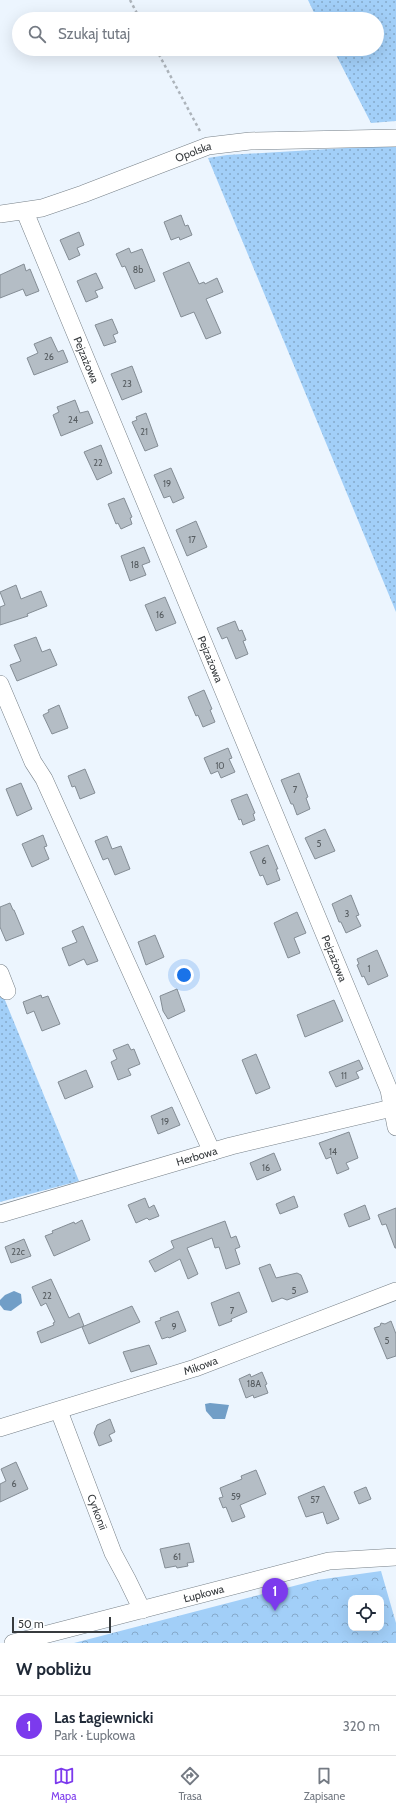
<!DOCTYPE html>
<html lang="pl">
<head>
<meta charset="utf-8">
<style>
	:root { --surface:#fff; --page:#f6f6f7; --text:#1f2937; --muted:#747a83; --line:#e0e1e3; --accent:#7c3aed }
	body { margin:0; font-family:Cabin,sans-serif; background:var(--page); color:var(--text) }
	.controls { position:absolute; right:12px; bottom:12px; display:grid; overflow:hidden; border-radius:8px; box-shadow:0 4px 16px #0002 }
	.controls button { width:36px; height:36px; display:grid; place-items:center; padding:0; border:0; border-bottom:1px solid var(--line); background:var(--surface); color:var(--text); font:20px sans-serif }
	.scale { position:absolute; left:12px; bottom:10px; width:99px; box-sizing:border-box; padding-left:4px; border:2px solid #373b3e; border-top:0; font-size:11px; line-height:14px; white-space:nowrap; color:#373b3e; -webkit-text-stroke:3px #fff; paint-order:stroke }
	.you { position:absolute; left:184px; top:975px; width:14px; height:14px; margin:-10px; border:3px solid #fff; border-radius:50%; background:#1a73e8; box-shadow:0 0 0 6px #1a73e833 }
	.badge { display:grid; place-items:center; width:26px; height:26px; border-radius:50%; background:var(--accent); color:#fff; font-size:13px; font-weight:700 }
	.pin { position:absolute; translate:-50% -33px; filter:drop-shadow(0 1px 2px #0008) }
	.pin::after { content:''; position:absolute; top:21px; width:14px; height:12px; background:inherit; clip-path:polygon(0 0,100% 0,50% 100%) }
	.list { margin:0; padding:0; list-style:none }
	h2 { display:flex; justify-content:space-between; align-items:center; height:52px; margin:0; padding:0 16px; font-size:17px }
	h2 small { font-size:13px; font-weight:400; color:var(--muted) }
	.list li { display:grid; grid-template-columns:26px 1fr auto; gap:12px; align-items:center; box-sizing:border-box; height:60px; padding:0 16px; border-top:1px solid var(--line) }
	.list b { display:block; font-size:15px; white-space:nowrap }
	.list p { margin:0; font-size:13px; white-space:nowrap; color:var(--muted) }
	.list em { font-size:13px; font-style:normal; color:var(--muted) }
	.icon { flex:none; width:22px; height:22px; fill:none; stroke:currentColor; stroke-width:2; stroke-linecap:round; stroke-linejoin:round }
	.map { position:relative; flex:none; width:396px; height:1643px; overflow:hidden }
	.search { position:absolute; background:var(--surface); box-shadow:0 4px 16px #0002; left:12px; right:12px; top:12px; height:44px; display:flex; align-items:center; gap:10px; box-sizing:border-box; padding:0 14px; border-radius:22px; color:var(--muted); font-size:15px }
	.sheet { height:112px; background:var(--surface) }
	nav { display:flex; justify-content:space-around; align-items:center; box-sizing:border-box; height:56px; border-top:1px solid var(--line); background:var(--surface); font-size:11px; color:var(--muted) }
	nav a { display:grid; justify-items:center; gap:2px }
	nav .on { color:var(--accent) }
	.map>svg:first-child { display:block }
	.grass { fill:url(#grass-dots) }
	.forest { fill:url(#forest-crowns); fill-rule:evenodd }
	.water { fill:#719ec7 }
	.building { fill:#b4bdc5; stroke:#848d95 }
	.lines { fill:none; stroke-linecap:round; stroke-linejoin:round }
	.minor-casing { stroke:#778088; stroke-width:18 }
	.path { stroke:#adb4bb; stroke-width:2.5; stroke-dasharray:3 3; stroke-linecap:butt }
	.minor { stroke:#fff; stroke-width:17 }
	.labels { text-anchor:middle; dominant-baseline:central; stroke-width:3.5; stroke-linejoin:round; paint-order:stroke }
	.number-label { font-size:9px; fill:#565c60 }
	.street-label { font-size:11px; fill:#373b3e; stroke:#fff }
</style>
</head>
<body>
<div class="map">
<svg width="396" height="1643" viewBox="0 0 396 1643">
	<defs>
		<pattern id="grass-dots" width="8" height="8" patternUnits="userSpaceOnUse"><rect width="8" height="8" fill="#a2cff8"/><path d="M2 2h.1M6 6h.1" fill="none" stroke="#85a9ca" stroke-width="1.8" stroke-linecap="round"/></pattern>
		<pattern id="forest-crowns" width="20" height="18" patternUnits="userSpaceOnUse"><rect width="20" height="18" fill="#a2cff8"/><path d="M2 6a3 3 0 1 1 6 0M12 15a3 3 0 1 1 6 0" fill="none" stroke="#85a9ca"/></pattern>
	</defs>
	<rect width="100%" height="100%" fill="#ecf5fe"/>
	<g class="grass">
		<path d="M308 0H396V121L371 123 333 49H377V19H317Z"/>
		<path d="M396 145V612L208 158 227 155Z"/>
		<path d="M0 988 79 1181 0 1202Z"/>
	</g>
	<path class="forest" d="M381 1571 396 1623V1643H74L317 1580ZM351 1598H381V1628H351Z"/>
	<g class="water">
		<path d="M14 1291 21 1294 22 1303 11 1311 4 1310 0 1305V1300L5 1295Z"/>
		<path d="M210 1403 229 1405 225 1419H213L206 1411 205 1404Z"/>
	</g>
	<g class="building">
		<path d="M181 215 185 226 188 225 192 235 180 240 179 237 171 240 164 222Z"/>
		<path d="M79 232 84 245 77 248 80 255 69 260 60 240Z"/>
		<path d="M129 248 131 253 142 249 155 281 135 289 125 266 122 267 116 254Z"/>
		<path d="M189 262 199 284 204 282 205 284 217 278 223 292 206 299 221 333 206 339 194 312 181 317 163 273Z"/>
		<path d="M24 264 26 271 30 269 39 291 26 296 23 289 0 298V275Z"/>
		<path d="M96 273 103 288 95 291 98 297 86 302 77 281Z"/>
		<path d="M112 319 118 333 113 335 116 342 104 346 95 325Z"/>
		<path d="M51 337 58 352 63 350 68 362 34 375 27 358 38 353 34 344Z"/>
		<path d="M132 366 142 392 122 400 111 374Z"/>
		<path d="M75 400 80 413 88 411 93 423 61 436 53 415 59 412 57 407Z"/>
		<path d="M146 413 158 446 145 451 132 422 137 420 136 417Z"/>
		<path d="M101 445 112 473 97 480 84 452Z"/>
		<path d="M171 468 184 498 173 503 170 496 164 498 154 475Z"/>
		<path d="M124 498 132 517 130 518 132 524 121 529 118 523 116 524 108 504Z"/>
		<path d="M196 521 207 547 187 556 176 530Z"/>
		<path d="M144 547 150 562 142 565 146 575 130 581 121 556Z"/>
		<path d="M16 585 21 599 41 591 47 606 27 614 28 616 0 625V607L5 605 0 592Z"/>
		<path d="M165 597 176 623 156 631 145 605Z"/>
		<path d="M235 621 239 631 242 630 246 640 243 641 248 654 236 659 227 637 222 639 217 628Z"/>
		<path d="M36 637 42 652 50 649 57 665 17 681 10 665 21 661 14 645Z"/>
		<path d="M204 690 212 709 210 710 215 722 203 727 198 715 196 716 188 697Z"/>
		<path d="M59 705 68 728 52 734 43 715 49 712 48 710Z"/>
		<path d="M228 748 232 758 229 759 235 772 221 778 218 771 211 774 204 758Z"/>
		<path d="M85 769 95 793 80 799 75 786 72 787 68 776Z"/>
		<path d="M299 773 308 797 306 798 310 809 297 815 293 804H291L281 780Z"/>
		<path d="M21 783 32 809 17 816 6 789Z"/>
		<path d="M247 794 255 813 253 814 255 820 243 825 241 819 239 820 231 800Z"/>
		<path d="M325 829 335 851 315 859 305 838Z"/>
		<path d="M43 835 47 846 44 847 49 859 32 867 22 844Z"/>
		<path d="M107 836 112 849 121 846 130 869 115 875 108 858 103 860 95 841Z"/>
		<path d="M268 845 278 869H276L280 880 267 885 263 875 260 876 250 852Z"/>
		<path d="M351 895 359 915 356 916 361 926 346 933 341 922H339L332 904Z"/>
		<path d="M10 903 13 910H14L24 934 6 941 0 927V907Z"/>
		<path d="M297 912 306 933 294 938 300 953 288 958 274 923Z"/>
		<path d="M83 926 98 961 87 965 84 959 69 966 62 948 77 942 72 931Z"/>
		<path d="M155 935 164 957 146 965 138 942Z"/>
		<path d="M377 950 388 976 368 985 364 976 362 977 357 965 359 964 357 959Z"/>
		<path d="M177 989 185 1011 168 1019 163 1011 160 996Z"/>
		<path d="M41 995 42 998 48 996 60 1024 42 1031 34 1011 27 1014 23 1002Z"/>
		<path d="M334 1000 343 1021 305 1037 297 1015Z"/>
		<path d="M128 1044 131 1050 134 1049 140 1064 128 1069 131 1075 118 1080 111 1062 117 1059 113 1050Z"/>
		<path d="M256 1054 270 1088 256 1094 242 1060Z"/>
		<path d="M359 1060 363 1069 356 1072 359 1078 336 1087 329 1072Z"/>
		<path d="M86 1070 93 1087 65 1099 58 1082Z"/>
		<path d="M172 1107 180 1125 158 1134 151 1116Z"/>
		<path d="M349 1132 358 1158 346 1163 349 1169 337 1174 331 1157 326 1159 319 1143Z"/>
		<path d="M274 1153 281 1170 257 1180 250 1163Z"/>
		<path d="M294 1196 298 1207 280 1214 276 1204Z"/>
		<path d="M145 1198 149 1208 154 1205 159 1216 149 1220 147 1218 136 1223 128 1205Z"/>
		<path d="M365 1205 370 1219 349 1227 344 1214Z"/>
		<path d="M396 1208V1248H395L386 1224 382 1225 378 1215Z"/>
		<path d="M82 1220 90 1240 54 1256 45 1236 53 1233 52 1231 74 1222 75 1224Z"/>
		<path d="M225 1221 231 1238 236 1236 240 1247 235 1249 240 1264 226 1269 219 1247 215 1248 212 1238 187 1248 198 1274 188 1279 180 1259 155 1272 149 1261 174 1248 171 1241Z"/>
		<path d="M24 1239 31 1256 11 1263 5 1247Z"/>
		<path d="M270 1264 276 1278 297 1273 301 1275 308 1292 287 1300 282 1298 272 1302 259 1268Z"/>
		<path d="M51 1279 69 1318 79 1313 84 1326 41 1343 37 1332 54 1325 53 1323 55 1322 46 1303 41 1306 32 1287Z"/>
		<path d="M239 1292 247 1312 231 1319 232 1321 219 1326 211 1303Z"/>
		<path d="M132 1306 140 1322 89 1344 82 1327Z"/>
		<path d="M178 1311 186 1331 169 1338 168 1337 162 1339 155 1322 161 1320 160 1318Z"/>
		<path d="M391 1321 396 1334V1356L387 1359 374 1328 380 1326 381 1323 385 1324Z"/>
		<path d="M149 1345 157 1364 131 1372 123 1352Z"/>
		<path d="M262 1372 267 1384 265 1385 268 1393 254 1398 253 1395 246 1398 239 1379 250 1374 251 1377Z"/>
		<path d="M110 1419 115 1432 109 1435 112 1441 99 1446 94 1433 97 1425Z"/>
		<path d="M16 1462 28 1489 0 1502V1484L6 1481 1 1469Z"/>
		<path d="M256 1470 266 1494 240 1505 245 1517 232 1522 226 1507 223 1508 219 1498 223 1497 220 1488 242 1479 241 1476Z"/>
		<path d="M324 1486 339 1519 327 1524 323 1512 306 1517 298 1497Z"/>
		<path d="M366 1487 371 1499 359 1504 354 1492Z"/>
		<path d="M189 1543 194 1562 187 1563 188 1566 177 1568 176 1566 165 1568 160 1549Z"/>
	</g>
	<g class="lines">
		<g class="minor-casing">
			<g id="minor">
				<path id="s1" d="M25 212 389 1090 396 1127"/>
				<path id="s2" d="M0 214 42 208 83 194 208 146 250 141 396 138"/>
				<path d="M0 684 33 762 44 779 212 1152"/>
				<path d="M0 973 7 991"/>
				<path id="s3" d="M0 1214 231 1146 396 1107"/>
				<path id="s4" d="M59 1411 113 1553 127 1579 142 1610"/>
				<path id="s5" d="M0 1428 195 1368 396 1291"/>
				<path id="s6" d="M13 1643 329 1561 396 1557"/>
			</g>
		</g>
		<g class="path">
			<path d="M130 0 140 19"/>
			<path d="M156 49 201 133"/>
		</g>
		<use href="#minor" class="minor"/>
	</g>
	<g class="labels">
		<g class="number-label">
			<text x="138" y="269">8b</text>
			<text x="49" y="356">26</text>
			<text x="127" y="383">23</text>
			<text x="73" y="419">24</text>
			<text x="144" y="431">21</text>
			<text x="98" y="462">22</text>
			<text x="167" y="483">19</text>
			<text x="192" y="539">17</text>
			<text x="135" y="564">18</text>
			<text x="160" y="614">16</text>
			<text x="220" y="765">10</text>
			<text x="295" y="789">7</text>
			<text x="319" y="843">5</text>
			<text x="264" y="860">6</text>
			<text x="347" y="913">3</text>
			<text x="369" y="968">1</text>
			<text x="344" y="1075">11</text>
			<text x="165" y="1121">19</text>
			<text x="333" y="1151">14</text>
			<text x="266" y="1167">16</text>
			<text x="18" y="1251">22c</text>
			<text x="294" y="1290">5</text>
			<text x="47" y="1295">22</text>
			<text x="232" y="1310">7</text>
			<text x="174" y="1326">9</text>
			<text x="387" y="1340">5</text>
			<text x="254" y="1383">18A</text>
			<text x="14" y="1483">6</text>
			<text x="236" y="1496">59</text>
			<text x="315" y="1499">57</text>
			<text x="177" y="1556">61</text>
		</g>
		<g class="street-label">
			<text stroke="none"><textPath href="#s2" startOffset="204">Opolska</textPath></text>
			<text stroke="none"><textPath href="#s1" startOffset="160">Pejzażowa</textPath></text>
			<text stroke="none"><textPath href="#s1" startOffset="484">Pejzażowa</textPath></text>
			<text stroke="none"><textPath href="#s1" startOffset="808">Pejzażowa</textPath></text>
			<text stroke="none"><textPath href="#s3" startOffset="205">Herbowa</textPath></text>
			<text stroke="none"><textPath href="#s5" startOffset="210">Mikowa</textPath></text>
			<text stroke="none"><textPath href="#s4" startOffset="108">Cyrkonii</textPath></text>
			<text stroke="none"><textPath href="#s6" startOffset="197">Łupkowa</textPath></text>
		</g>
	</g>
</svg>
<div class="controls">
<button><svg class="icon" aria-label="locate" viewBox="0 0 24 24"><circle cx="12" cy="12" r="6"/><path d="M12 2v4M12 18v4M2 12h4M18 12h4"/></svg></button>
</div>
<div class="scale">50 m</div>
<div class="you"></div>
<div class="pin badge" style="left:275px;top:1611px">1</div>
<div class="search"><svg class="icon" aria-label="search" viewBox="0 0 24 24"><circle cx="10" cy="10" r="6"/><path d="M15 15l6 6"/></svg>Szukaj tutaj</div>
</div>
<section class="sheet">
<h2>W pobliżu<small></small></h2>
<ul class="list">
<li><span class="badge">1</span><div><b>Las Łagiewnicki</b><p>Park · Łupkowa</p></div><em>320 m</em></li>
</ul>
</section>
<nav>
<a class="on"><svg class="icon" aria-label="map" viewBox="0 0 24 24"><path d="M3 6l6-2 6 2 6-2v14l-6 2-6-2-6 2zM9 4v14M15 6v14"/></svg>Mapa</a>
<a><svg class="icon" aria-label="directions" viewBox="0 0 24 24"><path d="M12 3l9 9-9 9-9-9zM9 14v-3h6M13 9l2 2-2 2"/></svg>Trasa</a>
<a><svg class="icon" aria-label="saved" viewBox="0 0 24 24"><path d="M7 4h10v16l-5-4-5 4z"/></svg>Zapisane</a>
</nav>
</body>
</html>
